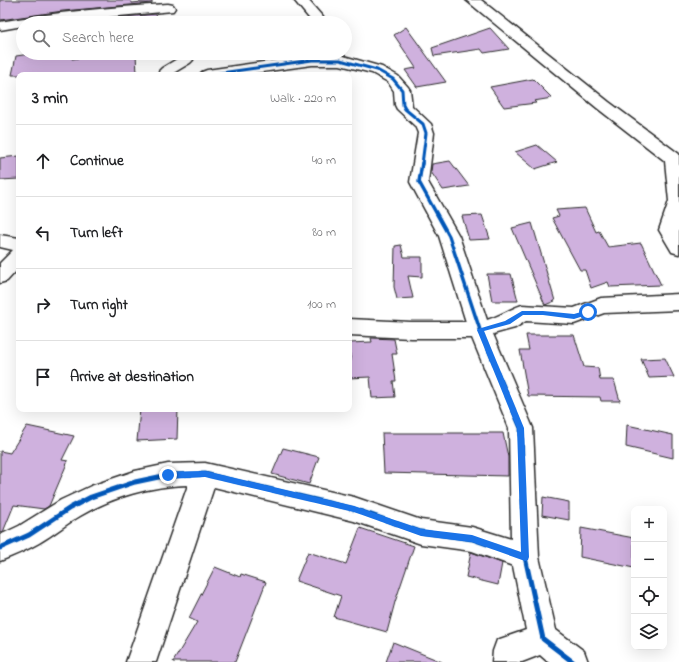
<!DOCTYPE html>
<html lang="en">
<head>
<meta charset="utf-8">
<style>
	:root { --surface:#fff; --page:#f2f2f2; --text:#202124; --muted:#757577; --line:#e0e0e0 }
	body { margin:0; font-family:"Indie Flower",sans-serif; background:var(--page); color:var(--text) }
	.controls { position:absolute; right:12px; bottom:12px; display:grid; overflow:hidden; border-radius:8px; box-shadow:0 4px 16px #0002 }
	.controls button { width:36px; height:36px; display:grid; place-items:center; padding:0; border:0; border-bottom:1px solid var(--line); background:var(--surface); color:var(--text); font:20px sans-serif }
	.stop { position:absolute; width:12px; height:12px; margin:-9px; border:3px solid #1a73e8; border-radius:50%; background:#fff }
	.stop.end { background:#1a73e8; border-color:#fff; box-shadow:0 1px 4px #0008 }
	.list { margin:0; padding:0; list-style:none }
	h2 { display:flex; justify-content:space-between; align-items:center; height:52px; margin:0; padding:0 16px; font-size:17px }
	h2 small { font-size:13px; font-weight:400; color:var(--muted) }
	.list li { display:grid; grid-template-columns:26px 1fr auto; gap:12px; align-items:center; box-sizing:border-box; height:72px; padding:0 16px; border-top:1px solid var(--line) }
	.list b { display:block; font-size:15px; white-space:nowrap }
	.list em { font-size:13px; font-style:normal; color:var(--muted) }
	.icon { flex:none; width:22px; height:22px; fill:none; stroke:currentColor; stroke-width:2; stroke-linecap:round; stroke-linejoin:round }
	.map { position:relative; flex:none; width:679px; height:662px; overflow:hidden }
	.search { position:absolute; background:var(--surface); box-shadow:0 4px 16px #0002; left:16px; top:16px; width:336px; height:44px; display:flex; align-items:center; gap:10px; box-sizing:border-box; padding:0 14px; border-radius:22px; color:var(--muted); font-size:15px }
	.panel { position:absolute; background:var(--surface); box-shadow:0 4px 16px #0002; left:16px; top:72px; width:336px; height:340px; border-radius:8px }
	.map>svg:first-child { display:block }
	.building { fill:#cfb1de; stroke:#2b2b2b }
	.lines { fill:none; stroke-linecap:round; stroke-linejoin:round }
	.minor-casing { stroke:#2b2b2b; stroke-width:3 }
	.minor { fill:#fff; fill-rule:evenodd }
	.cycleway-far2-casing { stroke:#fff; stroke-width:5 }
	.cycleway-far1-casing { stroke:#fff; stroke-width:6 }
	.cycleway-casing { stroke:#fff; stroke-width:8 }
	.cycleway-far2 { stroke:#0057b8; stroke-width:3 }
	.cycleway-far1 { stroke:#0057b8; stroke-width:3.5 }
	.cycleway { stroke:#0057b8; stroke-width:5 }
	.route { fill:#1a73e8 }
</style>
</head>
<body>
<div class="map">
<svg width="679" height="662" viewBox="0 0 679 662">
	<rect width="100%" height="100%" fill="#fff"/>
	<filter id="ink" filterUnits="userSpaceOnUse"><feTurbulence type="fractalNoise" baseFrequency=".025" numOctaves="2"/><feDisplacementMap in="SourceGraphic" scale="8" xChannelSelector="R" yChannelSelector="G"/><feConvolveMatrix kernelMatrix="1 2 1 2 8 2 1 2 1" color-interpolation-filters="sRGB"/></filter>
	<g filter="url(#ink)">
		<g class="building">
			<path d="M0 0H131L132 3 152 1V3L63 11 0 20Z"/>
			<path d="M156 14 158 23H59Z"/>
			<path d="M406 27 446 82 417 87 405 70 416 68 394 35Z"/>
			<path d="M490 28 509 49 484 53 481 49 434 56 432 48Z"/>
			<path d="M38 53H70L72 59 117 53H136L137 75H12L16 56Z"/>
			<path d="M533 79 552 98 534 101 536 103 504 107 490 87Z"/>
			<path d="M537 145 557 162 535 169 515 152Z"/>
			<path d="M19 156V179L0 180V158Z"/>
			<path d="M450 161 469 186 443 190 431 172 432 164Z"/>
			<path d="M585 208 596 232 599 231 608 247 641 243 661 285 610 287 608 282 591 288 585 270H580L552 218 559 216 556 210Z"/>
			<path d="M482 215 490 239 469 240 462 216Z"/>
			<path d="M532 223 555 301 545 305 512 228Z"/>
			<path d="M401 245 404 257H422V277L408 276 413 298 397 299 394 287 395 246Z"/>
			<path d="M487 274H511L518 301H492Z"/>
			<path d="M526 335H574L584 367 598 368 600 380H614L620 401H601L600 397 528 396 520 350H529Z"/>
			<path d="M371 338 394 339 397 354H392L396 381H393L395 397 372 398 370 377 349 378V361H351L349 343 372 342Z"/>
			<path d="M665 358 674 377 649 378 641 359Z"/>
			<path d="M140 409H178L177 439 137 441Z"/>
			<path d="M627 425 673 435V458L626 447Z"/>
			<path d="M27 426 74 436 62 460 68 461 49 506 44 509 14 505 3 532 0 533V451L10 453Z"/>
			<path d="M382 433H503L508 457V476L384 473Z"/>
			<path d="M283 448 319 457 309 484 272 474Z"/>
			<path d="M543 497 569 502V520L542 515Z"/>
			<path d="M360 528 414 546 395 602 387 632 334 617 341 596 296 581 308 552 346 564Z"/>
			<path d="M581 528 634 538V568L580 557Z"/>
			<path d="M471 552 502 563 498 585 466 577Z"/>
			<path d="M215 567 240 577 241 574 266 582 235 662H173L197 622 189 618Z"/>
			<path d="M393 642 442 662H386Z"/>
		</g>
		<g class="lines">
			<g class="minor-casing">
				<g id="minor">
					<path d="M294 0H308L328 23H313Z"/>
					<path d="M466 0H481L609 102 679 154V254L672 252 659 230 669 201 665 161 597 108Z"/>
					<path d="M168 4 173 5 175 8 173 11 43 23H23V26L0 30V22C56 12 112 7 168 4Z"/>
					<path d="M174 53H188L193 60 190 63 175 72 177 75H161L159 71 162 68 177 59Z"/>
					<path d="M312 55H340L382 67 398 76 408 87 410 90 412 106 431 124 434 133 428 182 459 236 487 320C500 316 510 309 522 305L574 308 601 298 679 294V310L604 313 574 324 526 321 515 328 493 334 533 428 539 557 556 630 584 651 588 662H548L540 655 522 662H492L493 651 497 640 526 630 513 566 472 551 421 544 354 521 214 487 156 662H126L188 485C151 486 112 497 80 516 66 524 53 535 39 543 27 550 13 556 0 561V535L19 526 61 500 91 486 135 471 168 464 205 463 354 497 421 520 472 527 511 539 509 428 472 338H411L349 335V319L411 322H466L439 236 410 182 418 133 415 126 397 109 395 105 394 91 388 82 372 73 340 65H312L239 75H199L202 72 207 70Z"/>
					<path d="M0 235 19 238V268L7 281 0 283V263L13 250 0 247Z"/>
				</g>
			</g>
			<use href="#minor" class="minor"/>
			<g class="cycleway-far2-casing">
				<path id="cycleway-far2" d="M207 75 312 60H340L377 70 393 79 402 90 403 105 405 109 423 124 426 133 422 164"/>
			</g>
			<g class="cycleway-far1-casing">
				<path id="cycleway-far1" d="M422 163 419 182 449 236 480 330 501 380"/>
			</g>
			<g class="cycleway-casing">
				<g id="cycleway">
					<path d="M500 379 521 428 525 557"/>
					<path d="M0 548 29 535 70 508 91 497 135 482 168 475 205 474 354 509 421 532 472 539 525 557 543 639 573 662"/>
				</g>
			</g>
			<use href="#cycleway-far2" class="cycleway-far2"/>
			<use href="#cycleway-far1" class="cycleway-far1"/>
			<use href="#cycleway" class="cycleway"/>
		</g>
	</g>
	<path class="route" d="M588 310 591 312 590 314 574 319 543 315H523L510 324 484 331 524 428 529 557 528 560 525 561 472 542 421 536 354 512 205 477 168 479 164 475 168 472 205 471 354 506 421 529 472 535 521 552 517 428 477 330 478 329 505 321 522 311H543L574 314Z"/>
</svg>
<div class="controls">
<button>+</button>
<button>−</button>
<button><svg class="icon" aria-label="locate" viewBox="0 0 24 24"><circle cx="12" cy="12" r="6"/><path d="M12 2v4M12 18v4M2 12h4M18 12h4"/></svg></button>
<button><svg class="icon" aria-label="layers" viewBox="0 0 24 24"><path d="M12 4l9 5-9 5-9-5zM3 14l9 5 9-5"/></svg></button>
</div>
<div class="stop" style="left:588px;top:312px"></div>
<div class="stop end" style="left:168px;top:475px"></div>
<div class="search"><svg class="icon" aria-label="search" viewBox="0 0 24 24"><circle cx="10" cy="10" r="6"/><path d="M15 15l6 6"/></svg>Search here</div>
<section class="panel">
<h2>3 min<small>Walk · 220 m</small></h2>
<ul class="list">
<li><svg class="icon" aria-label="ahead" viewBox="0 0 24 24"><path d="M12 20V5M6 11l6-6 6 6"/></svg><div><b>Continue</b></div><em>40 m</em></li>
<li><svg class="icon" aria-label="left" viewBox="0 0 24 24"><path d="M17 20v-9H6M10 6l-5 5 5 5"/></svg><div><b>Turn left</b></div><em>80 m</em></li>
<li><svg class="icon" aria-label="right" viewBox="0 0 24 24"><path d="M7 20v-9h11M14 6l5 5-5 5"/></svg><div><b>Turn right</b></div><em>100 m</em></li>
<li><svg class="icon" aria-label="arrive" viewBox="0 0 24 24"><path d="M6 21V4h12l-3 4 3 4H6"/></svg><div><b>Arrive at destination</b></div></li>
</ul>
</section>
</div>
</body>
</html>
